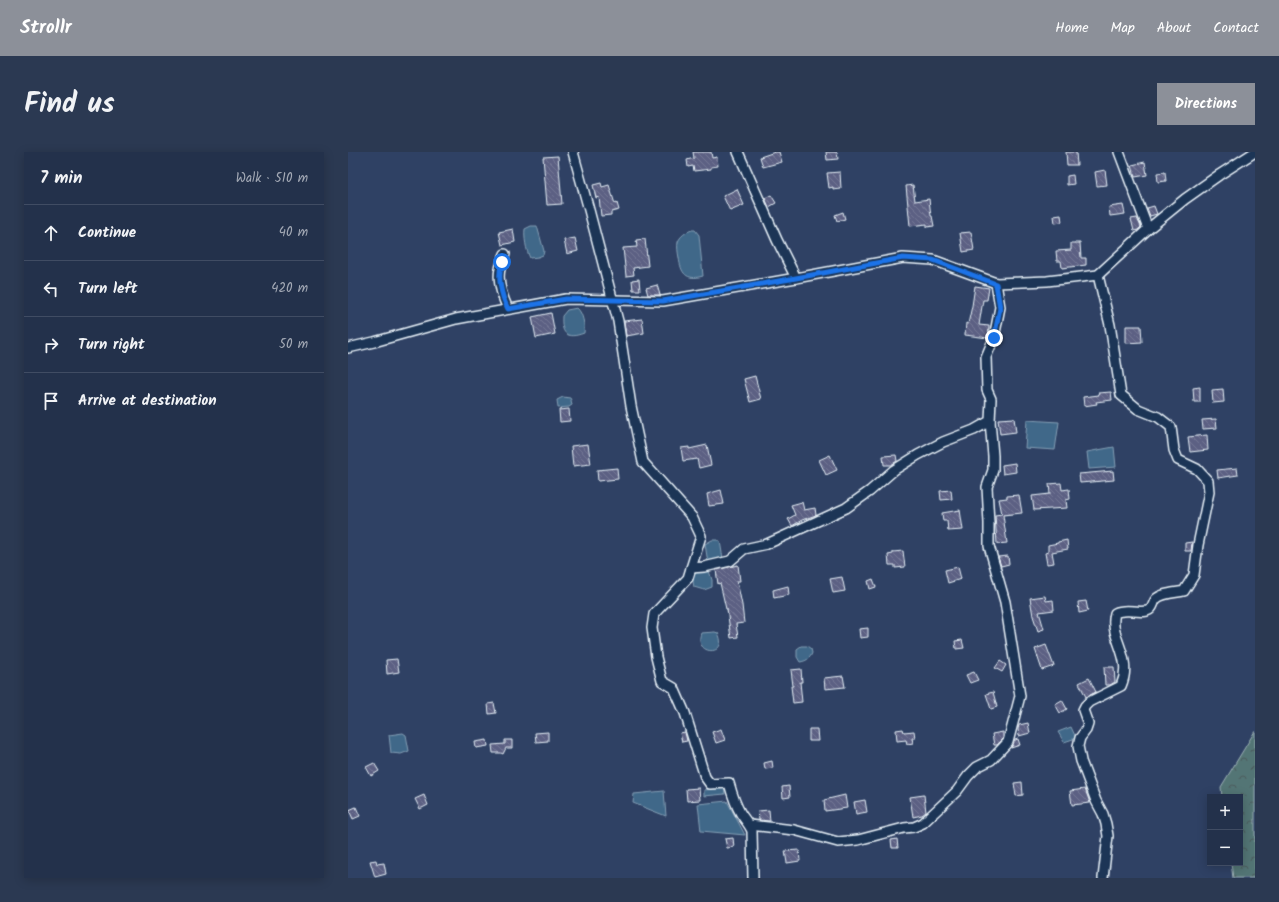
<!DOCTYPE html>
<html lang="en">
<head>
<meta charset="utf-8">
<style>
	:root { --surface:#23314b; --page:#2b3952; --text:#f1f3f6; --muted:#a3a9b5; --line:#404c63; --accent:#8c9099 }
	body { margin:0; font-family:Kalam,sans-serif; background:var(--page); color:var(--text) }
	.controls { position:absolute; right:12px; bottom:12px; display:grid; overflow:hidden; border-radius:0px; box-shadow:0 2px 10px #0003 }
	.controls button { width:36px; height:36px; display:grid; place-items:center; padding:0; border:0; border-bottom:1px solid var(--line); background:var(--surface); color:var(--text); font:20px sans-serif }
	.stop { position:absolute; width:12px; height:12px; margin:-9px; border:3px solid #1a73e8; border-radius:50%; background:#fff }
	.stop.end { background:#1a73e8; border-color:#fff; box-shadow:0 1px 4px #0008 }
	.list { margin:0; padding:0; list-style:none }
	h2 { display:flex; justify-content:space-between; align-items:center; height:52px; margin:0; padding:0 16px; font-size:17px }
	h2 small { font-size:13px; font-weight:400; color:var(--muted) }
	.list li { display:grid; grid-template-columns:26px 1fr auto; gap:12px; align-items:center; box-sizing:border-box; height:56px; padding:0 16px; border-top:1px solid var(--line) }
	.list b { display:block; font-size:15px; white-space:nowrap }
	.list em { font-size:13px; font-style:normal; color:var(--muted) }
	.icon { flex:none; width:22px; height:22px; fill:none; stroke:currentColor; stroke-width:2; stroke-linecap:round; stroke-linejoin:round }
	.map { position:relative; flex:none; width:907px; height:726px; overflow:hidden; border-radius:0px }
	header { display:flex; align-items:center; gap:24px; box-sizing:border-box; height:56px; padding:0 20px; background:var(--accent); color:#fff }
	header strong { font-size:19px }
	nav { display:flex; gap:22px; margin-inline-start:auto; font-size:14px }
	.intro { display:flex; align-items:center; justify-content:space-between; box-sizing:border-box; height:96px; padding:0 24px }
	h1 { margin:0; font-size:28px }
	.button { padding:10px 18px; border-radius:0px; background:var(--accent); color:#fff; font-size:14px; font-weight:700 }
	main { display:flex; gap:24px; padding:0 24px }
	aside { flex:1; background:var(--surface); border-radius:0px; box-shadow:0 2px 10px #0003 }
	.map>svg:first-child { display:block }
	.forest { fill:url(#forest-crowns); stroke:#9eb2b6 }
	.water { fill:#416889; stroke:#849fb5 }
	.building { fill:url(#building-back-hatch); stroke:#e8f1f8 }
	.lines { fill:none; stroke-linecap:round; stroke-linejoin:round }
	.minor-casing { stroke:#e8f1f8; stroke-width:12 }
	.minor { stroke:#1d3557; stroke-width:9 }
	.route { stroke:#1a73e8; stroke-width:5 }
</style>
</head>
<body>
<header>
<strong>Strollr</strong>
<nav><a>Home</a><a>Map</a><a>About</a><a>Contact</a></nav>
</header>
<div class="intro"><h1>Find us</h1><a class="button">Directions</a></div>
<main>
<aside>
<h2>7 min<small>Walk · 510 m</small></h2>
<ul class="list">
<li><svg class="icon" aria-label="ahead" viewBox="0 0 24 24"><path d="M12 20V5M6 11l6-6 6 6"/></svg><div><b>Continue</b></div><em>40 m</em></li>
<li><svg class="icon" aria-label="left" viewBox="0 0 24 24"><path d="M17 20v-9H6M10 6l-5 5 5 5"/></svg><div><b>Turn left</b></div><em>420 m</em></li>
<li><svg class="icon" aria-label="right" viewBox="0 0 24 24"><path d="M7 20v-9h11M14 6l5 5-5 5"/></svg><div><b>Turn right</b></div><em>50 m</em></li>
<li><svg class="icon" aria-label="arrive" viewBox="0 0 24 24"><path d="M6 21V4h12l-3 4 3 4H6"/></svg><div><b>Arrive at destination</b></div></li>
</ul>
</aside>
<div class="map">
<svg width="907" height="726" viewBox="0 0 907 726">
	<defs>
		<pattern id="forest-crowns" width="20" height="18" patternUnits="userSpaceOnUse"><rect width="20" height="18" fill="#537474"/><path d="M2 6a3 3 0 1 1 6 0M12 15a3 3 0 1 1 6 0" fill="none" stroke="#4c5c5d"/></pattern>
		<pattern id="building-back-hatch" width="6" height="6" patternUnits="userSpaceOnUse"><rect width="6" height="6" fill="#5c6083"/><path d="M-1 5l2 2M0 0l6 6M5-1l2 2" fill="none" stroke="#737795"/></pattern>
	</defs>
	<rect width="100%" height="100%" fill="#2f4164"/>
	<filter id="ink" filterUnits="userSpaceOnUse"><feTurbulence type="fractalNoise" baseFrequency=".025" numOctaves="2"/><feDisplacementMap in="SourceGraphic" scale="8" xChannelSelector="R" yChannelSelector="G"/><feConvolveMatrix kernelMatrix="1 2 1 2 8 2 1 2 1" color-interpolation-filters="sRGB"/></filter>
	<g filter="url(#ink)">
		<path class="forest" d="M907 579V726H885L883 711H892V645H874L873 635Z"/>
		<g class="water">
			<path d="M183 74H189L196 99 195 103 190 105 182 106C178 98 176 85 177 77Z"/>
			<path d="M344 78H347L351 83 355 124C338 129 333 121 331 106 330 101 329 94 330 90 332 84 338 80 344 78Z"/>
			<path d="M229 156C235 161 237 174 236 181 218 188 213 181 214 164L219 158Z"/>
			<path d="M215 245 222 246 223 248 224 253 221 255 210 256 209 248Z"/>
			<path d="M679 268 711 270 707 298 677 296Z"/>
			<path d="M766 295 768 315 741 317 739 300Z"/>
			<path d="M364 388H369L372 389 375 407 360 411 357 392Z"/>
			<path d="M361 419 364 428V435L356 438 346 435 344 424 345 421Z"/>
			<path d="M367 480 370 481C382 505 345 504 353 481Z"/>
			<path d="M453 494H459L463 497 464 501C462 507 458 509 452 510L449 505V497Z"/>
			<path d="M723 575 728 586 716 590 710 580Z"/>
			<path d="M55 581 58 583 61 599 53 602 43 601 41 583Z"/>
			<path d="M376 636 377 642 356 644V638Z"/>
			<path d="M316 639 318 664 285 651 286 642Z"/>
			<path d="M379 649 397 683 353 679 350 652Z"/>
		</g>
		<g class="building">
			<path d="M345 0H363L364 6 369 5 370 14 363 15V17L346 19 345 14 340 15 339 8 346 6Z"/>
			<path d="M427 0H431L434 10 415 15 412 5Z"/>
			<path d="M478 0H489L490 7 479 8Z"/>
			<path d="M718 0H728L729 13H719Z"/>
			<path d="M210 4 214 52 199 53 195 5Z"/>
			<path d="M797 10 799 23 787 25 784 13Z"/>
			<path d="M757 18 759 33 749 34 747 20Z"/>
			<path d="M492 20 493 37 485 38V35L481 36 479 21Z"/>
			<path d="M817 20 818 29 810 30 809 21Z"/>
			<path d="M725 23 726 32 719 33V24Z"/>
			<path d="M253 31 254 35 261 33 267 52 269 51 271 58 263 60V63L253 64 251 45 248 46 245 33Z"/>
			<path d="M565 33 567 49 581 47 583 64H584L586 74 579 75V72L562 74 558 34Z"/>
			<path d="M389 37 396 53 382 59 375 44Z"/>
			<path d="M423 43 428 51 421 55 417 46Z"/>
			<path d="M775 53 777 62 762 64 761 55Z"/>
			<path d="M806 54 809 62 802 64 799 56Z"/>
			<path d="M495 60 497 67 489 69 487 63Z"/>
			<path d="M713 63 714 70 707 71 706 64Z"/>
			<path d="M789 66 793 75 790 78 786 79 783 67Z"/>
			<path d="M165 77 167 90 154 93 151 80Z"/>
			<path d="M623 80 626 98 615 100 612 81Z"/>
			<path d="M227 86 230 99 219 102 216 88Z"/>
			<path d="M297 87 300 114 285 116 286 123 278 124 275 96 289 95 288 88Z"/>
			<path d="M723 91H732L733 106H738V113L714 116 713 109H709L708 99 723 98Z"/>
			<path d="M291 127 292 138H285L284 128Z"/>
			<path d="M309 133 312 143H300L298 136Z"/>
			<path d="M627 134 641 136 639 148H635L631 173 641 174 640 186 617 183 618 171 620 172 624 154Z"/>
			<path d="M203 161 207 182 188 186 184 165Z"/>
			<path d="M294 167 296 181 278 184 276 169Z"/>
			<path d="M778 174H793L794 190 778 191Z"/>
			<path d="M407 224 413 247 402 250 396 227Z"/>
			<path d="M852 235V250H846L845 236Z"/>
			<path d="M875 237 876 250 865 251 864 238Z"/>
			<path d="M763 240 764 248 748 250 749 252 736 254 735 245 751 243 750 241Z"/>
			<path d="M221 257 222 269 212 270 211 258Z"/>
			<path d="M666 266 668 280 652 282 650 267Z"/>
			<path d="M868 267 869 276 855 277 854 268Z"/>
			<path d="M859 283 860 298 842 300 840 285Z"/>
			<path d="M240 292 243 312 225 314 223 294Z"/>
			<path d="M359 293 363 313 351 316 349 307 335 309 333 296 341 295V297Z"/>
			<path d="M482 303 489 318 478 323 471 308Z"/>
			<path d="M548 303 549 309 543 313H536L535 304Z"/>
			<path d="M667 311 668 320 655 322 654 313Z"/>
			<path d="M269 316 270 327 250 329 249 318Z"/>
			<path d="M889 316 890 323 870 326 869 318Z"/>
			<path d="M765 319 766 328 732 331 731 322Z"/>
			<path d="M713 331 714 338 721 337 722 347 718 348 719 356 686 358 684 344 702 342 701 332Z"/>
			<path d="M373 338 376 352 361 354 359 342Z"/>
			<path d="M603 338 604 347 593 348 592 339Z"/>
			<path d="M671 343 674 361 655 363 659 391 649 392 647 363 654 362 651 347 659 346V344Z"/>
			<path d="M454 350 456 358 467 356 468 363 454 368 444 374 440 367 447 363 443 353Z"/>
			<path d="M612 358 615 378 600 379 599 369H595L594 361Z"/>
			<path d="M719 388 720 397 704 400 706 411 699 412 697 401 700 400V393L710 391V390Z"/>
			<path d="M844 390 843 399H837V391Z"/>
			<path d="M555 399 557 415 547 416V413H541L540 403 545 402V400Z"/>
			<path d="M660 404 661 412 653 414 650 405Z"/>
			<path d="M390 413 392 429H389L394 453 396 471 388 472 390 485 383 486 379 457H378L372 431 370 432 368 418Z"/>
			<path d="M610 415 613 427 600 431 597 418Z"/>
			<path d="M494 425 497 439 485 441 482 427Z"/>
			<path d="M525 427 528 435 522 437 520 429Z"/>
			<path d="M440 434 441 443 426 446 425 438Z"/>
			<path d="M697 444 698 449 705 448 706 458 691 460 696 477 690 479 685 464 682 446Z"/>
			<path d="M738 449 740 459 731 461 730 450Z"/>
			<path d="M520 476V485L512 486 511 477Z"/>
			<path d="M614 488 616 496 608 497 607 489Z"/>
			<path d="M698 493 706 514 694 518 687 497Z"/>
			<path d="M49 507 51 520 39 522 38 508Z"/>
			<path d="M652 509 658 513 654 520 647 516Z"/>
			<path d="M756 515H766L767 530 762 533H757Z"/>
			<path d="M453 517 454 530H452L454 550 445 551 443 534H445L443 518Z"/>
			<path d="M626 520 630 528 622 531 618 523Z"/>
			<path d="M495 524 497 535 477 537 476 526Z"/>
			<path d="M741 526 748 540 738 545 731 531Z"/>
			<path d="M645 540 649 555 643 557 638 542Z"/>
			<path d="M714 548 719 557 712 561 707 552Z"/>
			<path d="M146 551 148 561 141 562 140 552Z"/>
			<path d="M680 571 682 581 671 584 670 577 671 573Z"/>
			<path d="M373 577 377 588 368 591 364 580Z"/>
			<path d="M461 577H469L470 589H461Z"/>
			<path d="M555 577 556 580 566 579 567 586H564L565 591 559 592 558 588 549 589 548 578Z"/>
			<path d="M200 580V589L188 590 187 581Z"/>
			<path d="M337 580 339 589 334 590 332 581Z"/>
			<path d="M655 580V587L649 593H646L644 582Z"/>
			<path d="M670 587 672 593 663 596 667 588Z"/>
			<path d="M139 588 140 594 128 596 127 590Z"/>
			<path d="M157 588H164V596H158L155 602 153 601H145L144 593 157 592Z"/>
			<path d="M424 609 425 616 417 617 416 611Z"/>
			<path d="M26 611 31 619 23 624 18 615Z"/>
			<path d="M674 630 675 643 668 644 666 631Z"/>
			<path d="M441 634 442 645 435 646 434 635Z"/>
			<path d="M351 636 352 648 339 649 338 637Z"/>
			<path d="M737 637 742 651 724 653 722 639Z"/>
			<path d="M76 643 80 653 72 657 67 647Z"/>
			<path d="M497 643 499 656 477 659 476 648Z"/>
			<path d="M576 643 578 660 574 663 565 665 562 645Z"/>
			<path d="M517 648 519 660 508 662 506 650Z"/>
			<path d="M8 655 12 664 5 667 1 658Z"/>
			<path d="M421 658 422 669 411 668 410 659Z"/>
			<path d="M385 686 386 695 379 696 377 687Z"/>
			<path d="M549 687 550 696H544L543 688Z"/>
			<path d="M451 698 452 709 439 711 437 699Z"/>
			<path d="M28 708 29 712 36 711 38 722 27 725 22 709Z"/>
		</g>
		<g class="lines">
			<g class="minor-casing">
				<g id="minor">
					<path d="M225 0 241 58 270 169 283 254 295 310 344 365 353 384 340 426 306 462 304 476 308 505 314 529 326 536 337 561 357 625 362 632 381 631C384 642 387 652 393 662 397 668 401 672 404 679L405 726"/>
					<path d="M390 0 429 88 448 126"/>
					<path d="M771 0 800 77"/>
					<path d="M157 102C155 107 153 112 152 117 149 129 155 146 160 157"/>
					<path d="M750 123 762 173 773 243 790 257 810 265 823 275 826 298 830 308 849 317 860 329 861 340 850 393 846 423 836 439C828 441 814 441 808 447 804 452 806 457 799 459 788 461 777 456 767 461 760 486 786 504 773 534L741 550 737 554 735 558 740 572 738 578 732 586 730 594 733 609 748 649 755 662 758 672 760 684 755 726"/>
					<path d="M0 196 26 190 108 167 218 147 315 149 448 126 555 106 585 108 648 131 699 129 750 123 800 77 837 47 871 23 907 0"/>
					<path d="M343 416 356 415 382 409 396 397 419 392 498 356 522 339 546 318 570 303 595 290 626 278 642 269 643 247 639 238 638 205 646 186 652 155 648 131"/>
					<path d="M402 673 446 678 490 690 510 688 556 676 566 675 575 671 609 639 620 624 629 615 643 608 660 590 672 544 657 450 641 394V371L639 335 645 318V304L642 269"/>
				</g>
			</g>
			<use href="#minor" class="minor"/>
		</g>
	</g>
	<g class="lines" filter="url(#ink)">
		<path class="route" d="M154 110C149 125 153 143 160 157L218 147 315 149 448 126 555 106 585 108 648 132 652 156 646 186"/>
	</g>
</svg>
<div class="controls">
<button>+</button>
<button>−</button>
</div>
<div class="stop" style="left:154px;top:110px"></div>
<div class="stop end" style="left:646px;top:186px"></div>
</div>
</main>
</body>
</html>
